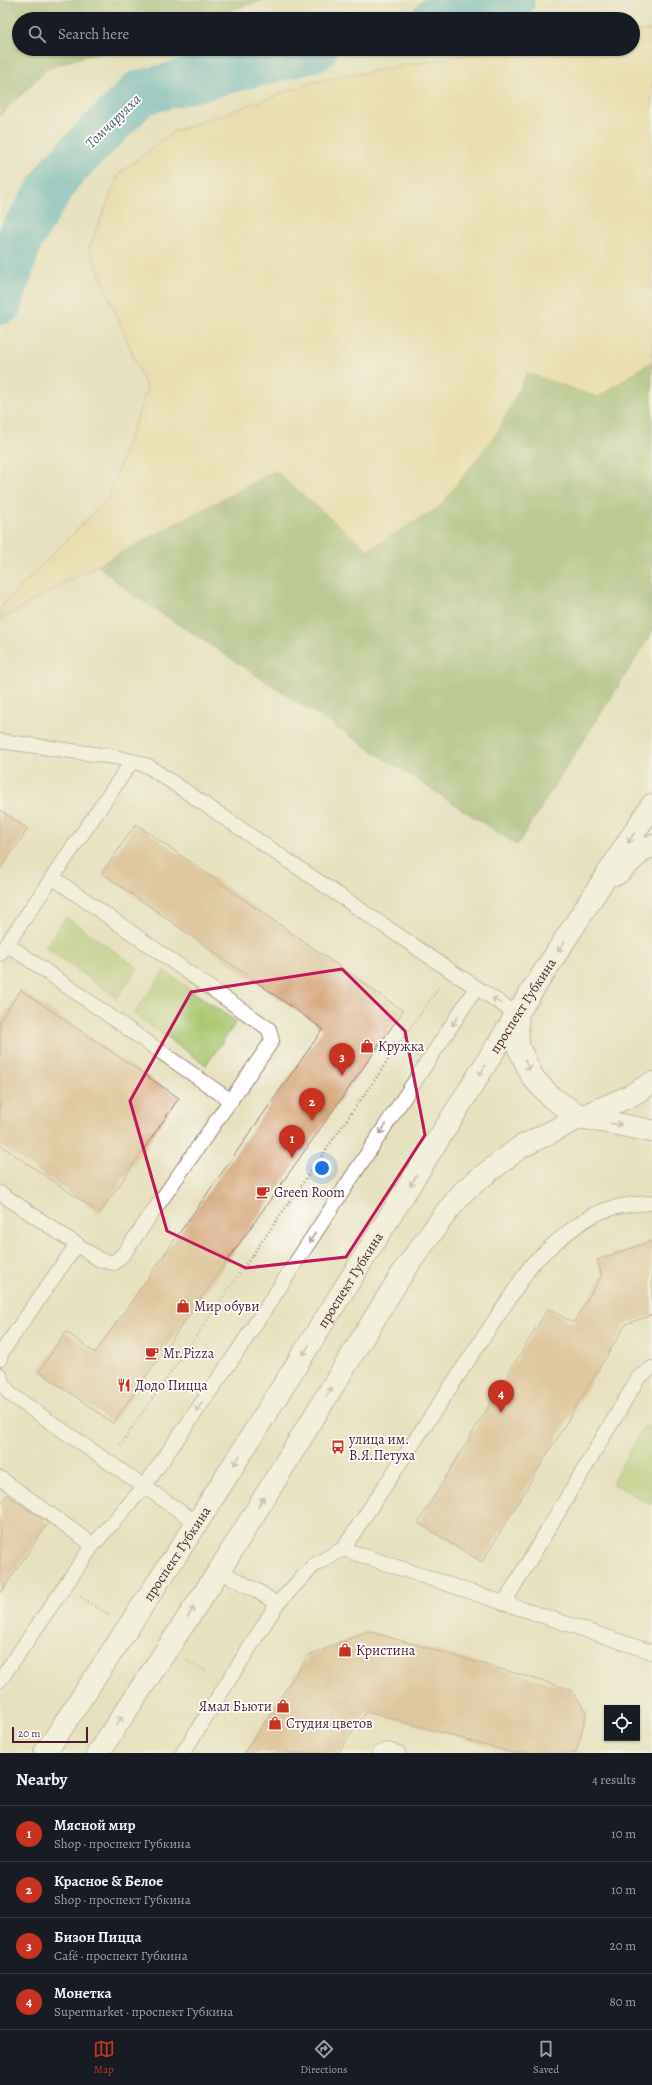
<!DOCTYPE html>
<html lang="en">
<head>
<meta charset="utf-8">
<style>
	:root { --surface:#171b24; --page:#242831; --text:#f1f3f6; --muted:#9ea1a6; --line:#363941; --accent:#c8321e }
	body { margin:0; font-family:Alegreya,serif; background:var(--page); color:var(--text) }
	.controls { position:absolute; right:12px; bottom:12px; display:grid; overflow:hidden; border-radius:0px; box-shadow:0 1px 3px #0004 }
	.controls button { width:36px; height:36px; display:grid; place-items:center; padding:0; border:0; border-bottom:1px solid var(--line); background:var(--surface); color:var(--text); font:20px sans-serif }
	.scale { position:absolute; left:12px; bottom:10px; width:76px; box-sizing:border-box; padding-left:4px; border:2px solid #4a1f2b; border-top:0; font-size:11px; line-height:14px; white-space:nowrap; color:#4a1f2b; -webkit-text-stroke:3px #fff; paint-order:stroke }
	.you { position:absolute; left:322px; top:1168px; width:14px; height:14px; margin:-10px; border:3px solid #fff; border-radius:50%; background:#1a73e8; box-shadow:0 0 0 6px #1a73e833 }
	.badge { display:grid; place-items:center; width:26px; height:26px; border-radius:50%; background:var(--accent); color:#fff; font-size:13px; font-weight:700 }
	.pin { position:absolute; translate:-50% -33px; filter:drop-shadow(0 1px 2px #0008) }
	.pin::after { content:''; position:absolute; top:21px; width:14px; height:12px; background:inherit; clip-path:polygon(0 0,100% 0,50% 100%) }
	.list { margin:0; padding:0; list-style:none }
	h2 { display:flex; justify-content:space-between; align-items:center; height:52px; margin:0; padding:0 16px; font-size:17px }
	h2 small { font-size:13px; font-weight:400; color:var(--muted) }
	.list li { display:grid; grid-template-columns:26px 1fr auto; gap:12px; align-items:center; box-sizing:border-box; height:56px; padding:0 16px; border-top:1px solid var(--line) }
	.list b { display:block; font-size:15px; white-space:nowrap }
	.list p { margin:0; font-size:13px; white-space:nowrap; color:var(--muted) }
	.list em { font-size:13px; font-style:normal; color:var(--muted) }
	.icon { flex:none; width:22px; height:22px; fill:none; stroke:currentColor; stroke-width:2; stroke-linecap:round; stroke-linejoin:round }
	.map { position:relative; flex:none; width:652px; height:1753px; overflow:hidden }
	.search { position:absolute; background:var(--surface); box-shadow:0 1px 3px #0004; left:12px; right:12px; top:12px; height:44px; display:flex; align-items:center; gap:10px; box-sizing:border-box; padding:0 14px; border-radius:22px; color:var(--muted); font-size:15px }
	.sheet { height:276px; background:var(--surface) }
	nav { display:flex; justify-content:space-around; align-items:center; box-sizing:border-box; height:56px; border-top:1px solid var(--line); background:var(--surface); font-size:11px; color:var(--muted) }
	nav a { display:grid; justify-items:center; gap:2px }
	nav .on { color:var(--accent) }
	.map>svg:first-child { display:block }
	.green { fill:#a9c76f; stroke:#7a734d }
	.forest { fill:#86ac62; stroke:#686646 }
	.sand { fill:#eeda9e; stroke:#9c7c64 }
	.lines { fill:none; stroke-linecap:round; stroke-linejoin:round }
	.river { stroke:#48b0c7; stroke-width:46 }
	.building { fill:#d5a577 }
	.service-casing { stroke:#988074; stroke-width:16 }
	.tertiary-casing { stroke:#988074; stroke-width:24 }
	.secondary-casing { stroke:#988074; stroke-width:24 }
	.path { stroke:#988074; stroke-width:2.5; stroke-dasharray:1 3; stroke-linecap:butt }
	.service { stroke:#fff; stroke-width:14 }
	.tertiary { stroke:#fff; stroke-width:22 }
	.secondary { stroke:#fff; stroke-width:22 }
	.oneway { stroke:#ae9aa0 }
	.marked { fill:none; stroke:#c2185b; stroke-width:3; stroke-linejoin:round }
	.labels { text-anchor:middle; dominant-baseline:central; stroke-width:3.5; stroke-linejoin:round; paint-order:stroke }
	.street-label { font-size:14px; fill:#4a1f2b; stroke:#fff }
	.poi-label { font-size:14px; fill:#4a1f2b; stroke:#fff; text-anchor:start }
	.water-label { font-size:15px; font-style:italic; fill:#496071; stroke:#fff }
</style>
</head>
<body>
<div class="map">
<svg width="652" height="1753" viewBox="0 0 652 1753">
	<rect width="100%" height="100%" fill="#fff"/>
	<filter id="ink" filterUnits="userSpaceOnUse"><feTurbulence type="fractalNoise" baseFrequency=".025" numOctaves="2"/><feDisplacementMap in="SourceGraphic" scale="8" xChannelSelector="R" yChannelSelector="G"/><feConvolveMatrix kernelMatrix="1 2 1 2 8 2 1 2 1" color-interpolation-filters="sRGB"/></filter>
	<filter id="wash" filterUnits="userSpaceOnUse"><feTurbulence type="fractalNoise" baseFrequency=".012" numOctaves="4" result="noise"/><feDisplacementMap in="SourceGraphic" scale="16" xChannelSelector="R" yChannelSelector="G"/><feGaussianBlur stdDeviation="0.9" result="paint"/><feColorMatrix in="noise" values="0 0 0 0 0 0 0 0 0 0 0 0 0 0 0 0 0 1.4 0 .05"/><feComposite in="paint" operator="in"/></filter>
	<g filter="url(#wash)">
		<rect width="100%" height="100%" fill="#e7e1bd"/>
		<g class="green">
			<path d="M66 917 138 968 117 998 45 947Z"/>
			<path d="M164 971 236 1022 206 1065 134 1014Z"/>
			<path d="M644 1426 652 1430V1505L612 1483Z"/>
		</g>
		<g class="forest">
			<path d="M0 0H263L204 19H19V49H109L48 68 0 116Z"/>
			<path d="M652 361V633L517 845 129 592 97 565 276 471 368 550 499 430 527 373 598 397Z"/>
		</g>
		<path class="sand" d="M652 30V361L598 397 527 373 499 430 439 507 368 550 275 471 62 584 0 620V608L108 498 147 389 89 248 119 174 173 132 314 82 498 49H633V31Z"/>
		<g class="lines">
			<g class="river">
				<path d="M435 19 512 0"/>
				<path d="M0 302 20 238 60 173 140 93 315 49"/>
			</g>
		</g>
		<g id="blocks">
			<g class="building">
				<path d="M0 810 28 829 0 870Z"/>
				<path d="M136 824 403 1011 113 1423 39 1371 66 1332 95 1353 323 1029 102 873Z"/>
				<path d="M21 990 179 1098 100 1213 0 1145V1020Z"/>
				<path d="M652 1241V1315L626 1324 482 1562 418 1523 548 1308 573 1323 602 1275 597 1260Z"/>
				<path d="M7 1495 48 1523 0 1594V1505Z"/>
				<path d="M368 1631 570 1689 587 1712 576 1753H512L367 1711 338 1753H244L308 1656Z"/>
			</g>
		</g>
	</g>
	<g filter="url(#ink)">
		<use href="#blocks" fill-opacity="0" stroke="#988074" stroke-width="1"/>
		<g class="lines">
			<g class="service-casing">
				<g id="service">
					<path d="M0 741 115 757 132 761"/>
					<path d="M7 944 231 1101"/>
					<path d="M0 954 132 761 148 766 451 971 517 1014"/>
					<path d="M0 1193 100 1260 114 1263 125 1252 272 1041 269 1029 52 877"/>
					<path d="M0 1359 1 1353 77 1244"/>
					<path d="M0 1375 2 1382 10 1394 197 1523"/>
					<path d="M0 1478 93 1545"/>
					<path d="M343 1549 504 1603 639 1377 652 1368"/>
					<path d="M219 1571 256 1590 277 1604"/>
					<path d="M504 1603 652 1652"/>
					<path d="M0 1680 93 1545 144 1487 237 1352 476 988"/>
					<path d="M183 1753 277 1604 314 1565 343 1549 532 1264C550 1247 580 1219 603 1211 618 1205 636 1204 652 1203"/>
					<path d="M380 1753 387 1750 398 1753"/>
				</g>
			</g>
			<g class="tertiary-casing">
				<path id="tertiary" d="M581 1117 652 1131"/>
			</g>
			<g class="secondary-casing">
				<g id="secondary">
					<path d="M617 874 643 850 652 846"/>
					<path d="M517 1014 518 1046 533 1078 552 1098 581 1117"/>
					<path id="s1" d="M45 1753 197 1523 517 1014 652 805"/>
					<path d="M98 1753 219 1571 405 1269 448 1210 466 1189 519 1148 581 1117 628 1097 652 1083"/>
				</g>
			</g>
			<g class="path">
				<path d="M120 1445 440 986"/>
				<path d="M81 1597 109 1615"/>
				<path d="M187 1661 206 1671"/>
			</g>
			<use href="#service" class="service"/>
			<use href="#tertiary" class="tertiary"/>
			<use href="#secondary" class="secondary"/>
		</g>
		<defs><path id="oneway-shaft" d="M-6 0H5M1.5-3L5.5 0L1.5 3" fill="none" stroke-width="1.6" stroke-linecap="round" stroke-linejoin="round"/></defs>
		<g class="oneway">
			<use href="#oneway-shaft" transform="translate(631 838) rotate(122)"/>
			<use href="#oneway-shaft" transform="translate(561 947) rotate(123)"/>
			<use href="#oneway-shaft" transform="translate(497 1001) rotate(-148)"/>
			<use href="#oneway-shaft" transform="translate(455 1021) rotate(123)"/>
			<use href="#oneway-shaft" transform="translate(527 1065) rotate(66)"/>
			<use href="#oneway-shaft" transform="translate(482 1071) rotate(122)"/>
			<use href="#oneway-shaft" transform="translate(616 1124) rotate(7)"/>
			<use href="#oneway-shaft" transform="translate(383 1129) rotate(123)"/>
			<use href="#oneway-shaft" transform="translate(413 1181) rotate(122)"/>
			<use href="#oneway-shaft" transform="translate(312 1238) rotate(123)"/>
			<use href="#oneway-shaft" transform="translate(306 1350) rotate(122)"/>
			<use href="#oneway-shaft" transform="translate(329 1392) rotate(-58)"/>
			<use href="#oneway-shaft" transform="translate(199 1407) rotate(125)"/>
			<use href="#oneway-shaft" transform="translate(237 1460) rotate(122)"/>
			<use href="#oneway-shaft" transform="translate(261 1502) rotate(-58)"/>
			<use href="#oneway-shaft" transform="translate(191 1612) rotate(-56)"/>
			<use href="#oneway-shaft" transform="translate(119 1721) rotate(-56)"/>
		</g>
	</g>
	<path d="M0 0H652V1753H0ZM342 969 405 1031 425 1135 346 1257 246 1268 167 1231 130 1101 191 992Z" fill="#e7e1bd" fill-opacity=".55" fill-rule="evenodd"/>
	<path class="marked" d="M342 969 405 1031 425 1135 346 1257 246 1268 167 1231 130 1101 191 992Z"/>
	<defs>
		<g id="shop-bare" transform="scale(1.08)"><path d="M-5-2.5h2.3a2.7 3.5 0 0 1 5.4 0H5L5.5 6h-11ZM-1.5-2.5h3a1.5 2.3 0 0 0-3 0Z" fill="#c8321e" stroke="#fff" stroke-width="2.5" paint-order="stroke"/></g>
		<g id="cafe-bare" transform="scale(1.08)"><path d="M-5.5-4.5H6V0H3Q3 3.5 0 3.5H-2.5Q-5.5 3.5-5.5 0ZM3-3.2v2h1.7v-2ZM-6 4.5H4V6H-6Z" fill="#c8321e" stroke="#fff" stroke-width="2.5" paint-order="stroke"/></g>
		<g id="restaurant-bare" transform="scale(1.08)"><path d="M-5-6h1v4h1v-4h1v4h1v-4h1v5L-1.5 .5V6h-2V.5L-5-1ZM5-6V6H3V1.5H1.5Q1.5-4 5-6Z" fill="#c8321e" stroke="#fff" stroke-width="2.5" paint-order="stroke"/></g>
		<g id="bus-bare" transform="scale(1.08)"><path d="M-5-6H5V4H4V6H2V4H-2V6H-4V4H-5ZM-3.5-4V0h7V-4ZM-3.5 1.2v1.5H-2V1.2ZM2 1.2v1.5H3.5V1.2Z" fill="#c8321e" stroke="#fff" stroke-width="2.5" paint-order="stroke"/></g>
	</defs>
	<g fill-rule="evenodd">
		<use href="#shop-bare" x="367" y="1046"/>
		<use href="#cafe-bare" x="263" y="1192"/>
		<use href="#shop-bare" x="183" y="1306"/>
		<use href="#cafe-bare" x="152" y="1353"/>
		<use href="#restaurant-bare" x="124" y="1385"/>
		<use href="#bus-bare" x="338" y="1447"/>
		<use href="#shop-bare" x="345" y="1650"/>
		<use href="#shop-bare" x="283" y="1706"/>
		<use href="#shop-bare" x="275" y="1723"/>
	</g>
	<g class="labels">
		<g class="street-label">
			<text stroke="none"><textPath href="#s1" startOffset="887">проспект Губкина</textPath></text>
			<text stroke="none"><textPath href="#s1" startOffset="563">проспект Губкина</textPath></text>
			<text stroke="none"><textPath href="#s1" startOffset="239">проспект Губкина</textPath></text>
		</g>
		<g class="poi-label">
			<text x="378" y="1046">Кружка</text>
			<text x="274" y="1192">Green Room</text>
			<text x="194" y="1306">Мир обуви</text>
			<text x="163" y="1353">Mr.Pizza</text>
			<text x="135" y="1385">Додо Пицца</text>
			<text x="349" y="1439">улица им.<tspan x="349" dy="16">В.Я.Петуха</tspan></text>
			<text x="356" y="1650">Кристина</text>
			<text x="272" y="1706" text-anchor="end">Ямал Бьюти</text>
			<text x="286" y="1723">Студия цветов</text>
		</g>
		<g class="water-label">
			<text transform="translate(113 121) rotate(-44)">Томчаруяха</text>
		</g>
	</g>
</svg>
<div class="controls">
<button><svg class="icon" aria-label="locate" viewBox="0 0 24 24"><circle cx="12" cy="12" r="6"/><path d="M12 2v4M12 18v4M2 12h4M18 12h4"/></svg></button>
</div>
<div class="scale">20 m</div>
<div class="you"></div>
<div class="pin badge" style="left:292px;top:1158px">1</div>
<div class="pin badge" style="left:312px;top:1121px">2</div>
<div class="pin badge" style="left:342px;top:1076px">3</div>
<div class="pin badge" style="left:501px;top:1413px">4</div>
<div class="search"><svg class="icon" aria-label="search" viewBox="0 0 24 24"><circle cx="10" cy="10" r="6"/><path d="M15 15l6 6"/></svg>Search here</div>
</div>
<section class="sheet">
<h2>Nearby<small>4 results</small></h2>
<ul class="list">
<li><span class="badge">1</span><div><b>Мясной мир</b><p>Shop · проспект Губкина</p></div><em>10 m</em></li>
<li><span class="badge">2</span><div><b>Красное &amp; Белое</b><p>Shop · проспект Губкина</p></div><em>10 m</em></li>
<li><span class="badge">3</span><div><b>Бизон Пицца</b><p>Café · проспект Губкина</p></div><em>20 m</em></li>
<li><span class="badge">4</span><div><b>Монетка</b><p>Supermarket · проспект Губкина</p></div><em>80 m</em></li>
</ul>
</section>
<nav>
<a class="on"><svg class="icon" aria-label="map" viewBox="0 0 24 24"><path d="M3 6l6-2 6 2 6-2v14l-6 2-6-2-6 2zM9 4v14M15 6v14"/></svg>Map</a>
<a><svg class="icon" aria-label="directions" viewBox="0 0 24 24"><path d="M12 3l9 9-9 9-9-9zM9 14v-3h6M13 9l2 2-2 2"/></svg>Directions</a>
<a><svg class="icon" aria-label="saved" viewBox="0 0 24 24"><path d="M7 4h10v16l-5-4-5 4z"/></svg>Saved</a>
</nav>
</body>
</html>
